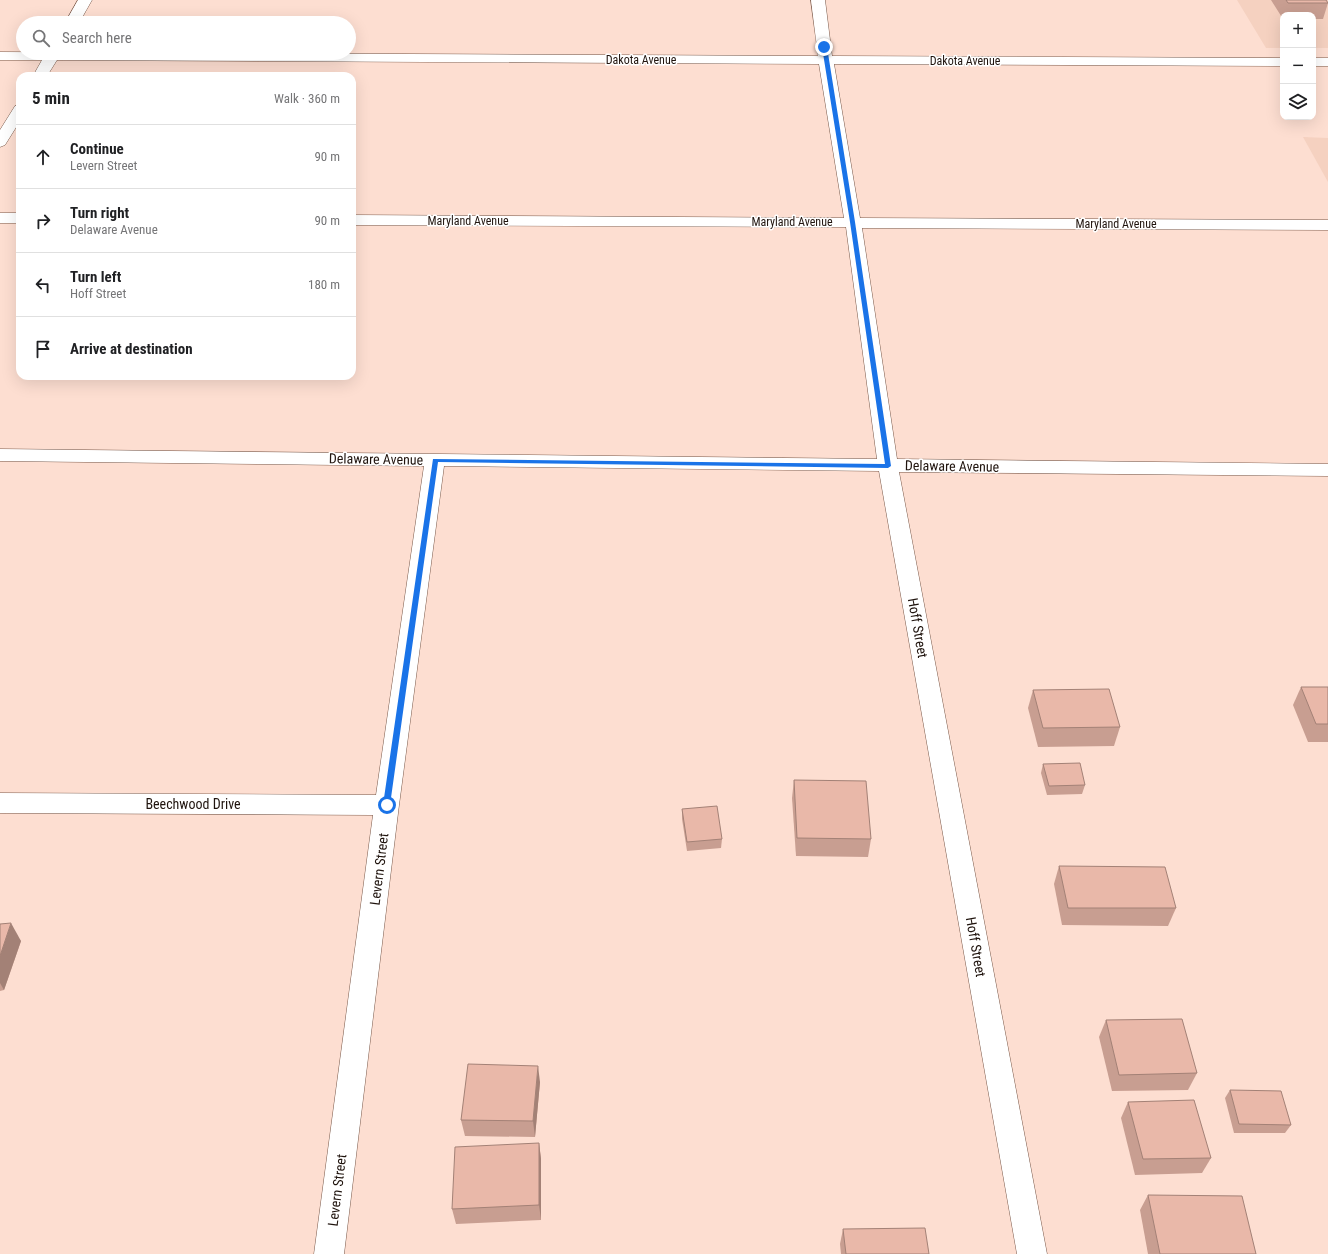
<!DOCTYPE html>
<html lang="en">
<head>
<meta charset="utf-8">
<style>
	:root { --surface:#fff; --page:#f2f2f2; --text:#202124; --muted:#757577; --line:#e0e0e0 }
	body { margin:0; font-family:"Roboto Condensed",sans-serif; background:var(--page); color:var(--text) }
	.controls { position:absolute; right:12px; top:12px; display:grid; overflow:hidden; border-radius:8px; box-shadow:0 4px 16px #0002 }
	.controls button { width:36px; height:36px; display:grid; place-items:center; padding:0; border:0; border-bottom:1px solid var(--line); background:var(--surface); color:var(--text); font:20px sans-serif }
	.stop { position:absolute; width:12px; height:12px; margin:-9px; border:3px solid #1a73e8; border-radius:50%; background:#fff }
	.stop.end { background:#1a73e8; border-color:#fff; box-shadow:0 1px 4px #0008 }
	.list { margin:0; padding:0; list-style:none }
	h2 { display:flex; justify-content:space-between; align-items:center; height:52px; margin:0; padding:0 16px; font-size:17px }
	h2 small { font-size:13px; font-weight:400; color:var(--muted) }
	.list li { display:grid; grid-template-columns:26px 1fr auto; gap:12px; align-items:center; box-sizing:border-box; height:64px; padding:0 16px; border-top:1px solid var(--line) }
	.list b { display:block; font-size:15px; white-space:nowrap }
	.list p { margin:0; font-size:13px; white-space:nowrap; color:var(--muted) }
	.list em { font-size:13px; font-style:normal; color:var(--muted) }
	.icon { flex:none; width:22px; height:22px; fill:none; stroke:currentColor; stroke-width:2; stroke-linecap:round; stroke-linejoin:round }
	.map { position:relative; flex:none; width:1328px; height:1254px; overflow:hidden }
	.search { position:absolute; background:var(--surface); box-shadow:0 4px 16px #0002; left:16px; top:16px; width:340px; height:44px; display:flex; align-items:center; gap:10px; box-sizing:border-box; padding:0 14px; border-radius:22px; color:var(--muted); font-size:15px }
	.panel { position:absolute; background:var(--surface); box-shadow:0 4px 16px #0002; left:16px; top:72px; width:340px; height:308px; border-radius:12px }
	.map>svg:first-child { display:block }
	.built { fill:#f5d1c0 }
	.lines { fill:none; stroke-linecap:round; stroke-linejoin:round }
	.minor-casing { stroke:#785849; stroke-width:1 }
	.minor { fill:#fff; fill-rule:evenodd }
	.wall { fill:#c89e91 }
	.shaded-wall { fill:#a38176 }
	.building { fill:#e9b8a9; stroke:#a38176 }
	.route { fill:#1a73e8 }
	.labels { text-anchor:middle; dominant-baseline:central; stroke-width:3; stroke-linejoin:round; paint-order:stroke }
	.far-street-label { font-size:12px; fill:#20140e; stroke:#fff }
	.street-label { font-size:14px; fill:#20140e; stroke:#fff }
</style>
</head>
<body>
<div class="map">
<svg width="1328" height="1254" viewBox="0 0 1328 1254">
	<rect width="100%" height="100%" fill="#fdded1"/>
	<g class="built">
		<path d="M1237 0H1328V48H1313V15H1283V48H1266Z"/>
		<path d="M1303 137 1328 138V182Z"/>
	</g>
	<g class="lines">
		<g class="minor-casing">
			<g id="minor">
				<path d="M78 0H92L79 23H65Z"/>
				<path d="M811 0H825L832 56 1283 58V66L834 64 860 218 1328 220V230L862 228 897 459 1328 464V476L899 472 1047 1254H1017L879 471 444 466 399 805 344 1254H314L373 815 0 813V793L376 795 424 466 0 461V449L877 459 846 227 352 225V215L844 218 819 64 57 60 47 76H33L42 60H0V52L818 56Z"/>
				<rect x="1313" y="58" width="15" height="8"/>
				<path d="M20 105V121L5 145 0 147V130L15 106Z"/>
				<rect x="0" y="213" width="20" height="10"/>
			</g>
		</g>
		<use href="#minor" class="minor"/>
	</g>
	<g class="wall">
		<path d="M1271 0H1326L1328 3 1323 19H1313V15H1283V19Z"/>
		<path d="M1301 687H1328V742H1308L1293 705Z"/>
		<path d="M1033 690 1120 727 1114 746 1038 747 1028 708Z"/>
		<path d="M1043 764 1085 785 1082 794 1047 795 1041 773Z"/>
		<path d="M794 780 871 839 868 857 796 856 792 798Z"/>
		<path d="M682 809 722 839 721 848 687 851 682 819Z"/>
		<path d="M1059 866 1176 908 1168 926 1062 925 1054 884Z"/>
		<path d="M0 924 21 941 4 990 0 991Z"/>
		<path d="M1106 1020 1197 1073 1188 1090 1112 1091 1099 1037Z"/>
		<path d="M540 1082 535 1137 465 1136 461 1120Z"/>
		<path d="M1230 1090 1291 1125 1285 1133H1234L1225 1098Z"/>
		<path d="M1128 1102 1211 1158 1202 1173 1135 1175 1121 1118Z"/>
		<path d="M539 1143 541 1159V1220L456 1224 452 1209Z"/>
		<path d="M1148 1195 1256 1254H1148L1140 1210Z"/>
		<path d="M843 1229 929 1254H841L840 1244Z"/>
	</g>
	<g class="shaded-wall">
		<path d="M11 923 21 941 4 990 0 983V956Z"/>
		<path d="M538 1066 540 1082 535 1137 533 1121Z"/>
		<path d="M539 1143 541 1159V1220L539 1205Z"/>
	</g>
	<g class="building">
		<path d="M1286 0H1326L1328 3H1288Z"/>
		<path d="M1301 687H1328V724H1316Z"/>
		<path d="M1109 689 1120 727 1043 728 1033 690Z"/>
		<path d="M1080 763 1085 785 1049 786 1043 764Z"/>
		<path d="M794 780 866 781 871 839 797 838Z"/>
		<path d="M717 806 722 839 687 842 682 809Z"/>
		<path d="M1059 866 1165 867 1176 908H1068Z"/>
		<path d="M11 923 0 956V924Z"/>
		<path d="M1182 1019 1197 1073 1119 1075 1106 1020Z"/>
		<path d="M468 1064 538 1066 533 1121 461 1120Z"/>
		<path d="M1230 1090 1281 1091 1291 1125 1239 1124Z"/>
		<path d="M1194 1100 1211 1158 1143 1159 1128 1102Z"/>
		<path d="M539 1143V1205L452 1209 455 1147Z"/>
		<path d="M1148 1195 1242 1196 1256 1254H1160Z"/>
		<path d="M925 1228 929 1254H846L843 1229Z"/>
	</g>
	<path class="route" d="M824 46 827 47 855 222 891 466 888 468 438 462 390 805 387 808 384 807 383 805 433 459 885 464 850 222 822 47Z"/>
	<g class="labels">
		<g class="far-street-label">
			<text x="641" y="60">Dakota Avenue</text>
			<text x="965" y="61">Dakota Avenue</text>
			<text x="468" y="221">Maryland Avenue</text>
			<text x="792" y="222">Maryland Avenue</text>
			<text x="1116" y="224">Maryland Avenue</text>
		</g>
		<g class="street-label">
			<text transform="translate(376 459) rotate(1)">Delaware Avenue</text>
			<text transform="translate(952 466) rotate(1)">Delaware Avenue</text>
			<text transform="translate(918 628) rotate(80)">Hoff Street</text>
			<text x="193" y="804">Beechwood Drive</text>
			<text transform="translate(379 869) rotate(-83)">Levern Street</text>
			<text transform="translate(976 947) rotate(80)">Hoff Street</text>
			<text transform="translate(337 1190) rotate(-83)">Levern Street</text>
		</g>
	</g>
</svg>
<div class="controls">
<button>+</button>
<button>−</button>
<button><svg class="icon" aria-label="layers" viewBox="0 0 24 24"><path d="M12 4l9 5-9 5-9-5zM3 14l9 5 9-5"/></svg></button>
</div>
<div class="stop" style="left:387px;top:805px"></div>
<div class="stop end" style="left:824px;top:47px"></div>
<div class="search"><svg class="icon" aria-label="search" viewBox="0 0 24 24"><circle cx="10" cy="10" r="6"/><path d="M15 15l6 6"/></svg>Search here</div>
<section class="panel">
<h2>5 min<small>Walk · 360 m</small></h2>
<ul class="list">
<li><svg class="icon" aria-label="ahead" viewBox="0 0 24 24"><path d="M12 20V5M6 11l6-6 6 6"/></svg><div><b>Continue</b><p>Levern Street</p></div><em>90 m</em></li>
<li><svg class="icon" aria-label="right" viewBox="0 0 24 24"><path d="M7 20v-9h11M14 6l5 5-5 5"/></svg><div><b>Turn right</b><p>Delaware Avenue</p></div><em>90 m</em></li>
<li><svg class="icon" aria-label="left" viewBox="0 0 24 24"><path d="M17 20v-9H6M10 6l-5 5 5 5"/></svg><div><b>Turn left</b><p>Hoff Street</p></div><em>180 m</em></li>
<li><svg class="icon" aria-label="arrive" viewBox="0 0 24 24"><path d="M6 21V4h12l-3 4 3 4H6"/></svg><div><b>Arrive at destination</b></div></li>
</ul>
</section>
</div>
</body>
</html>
